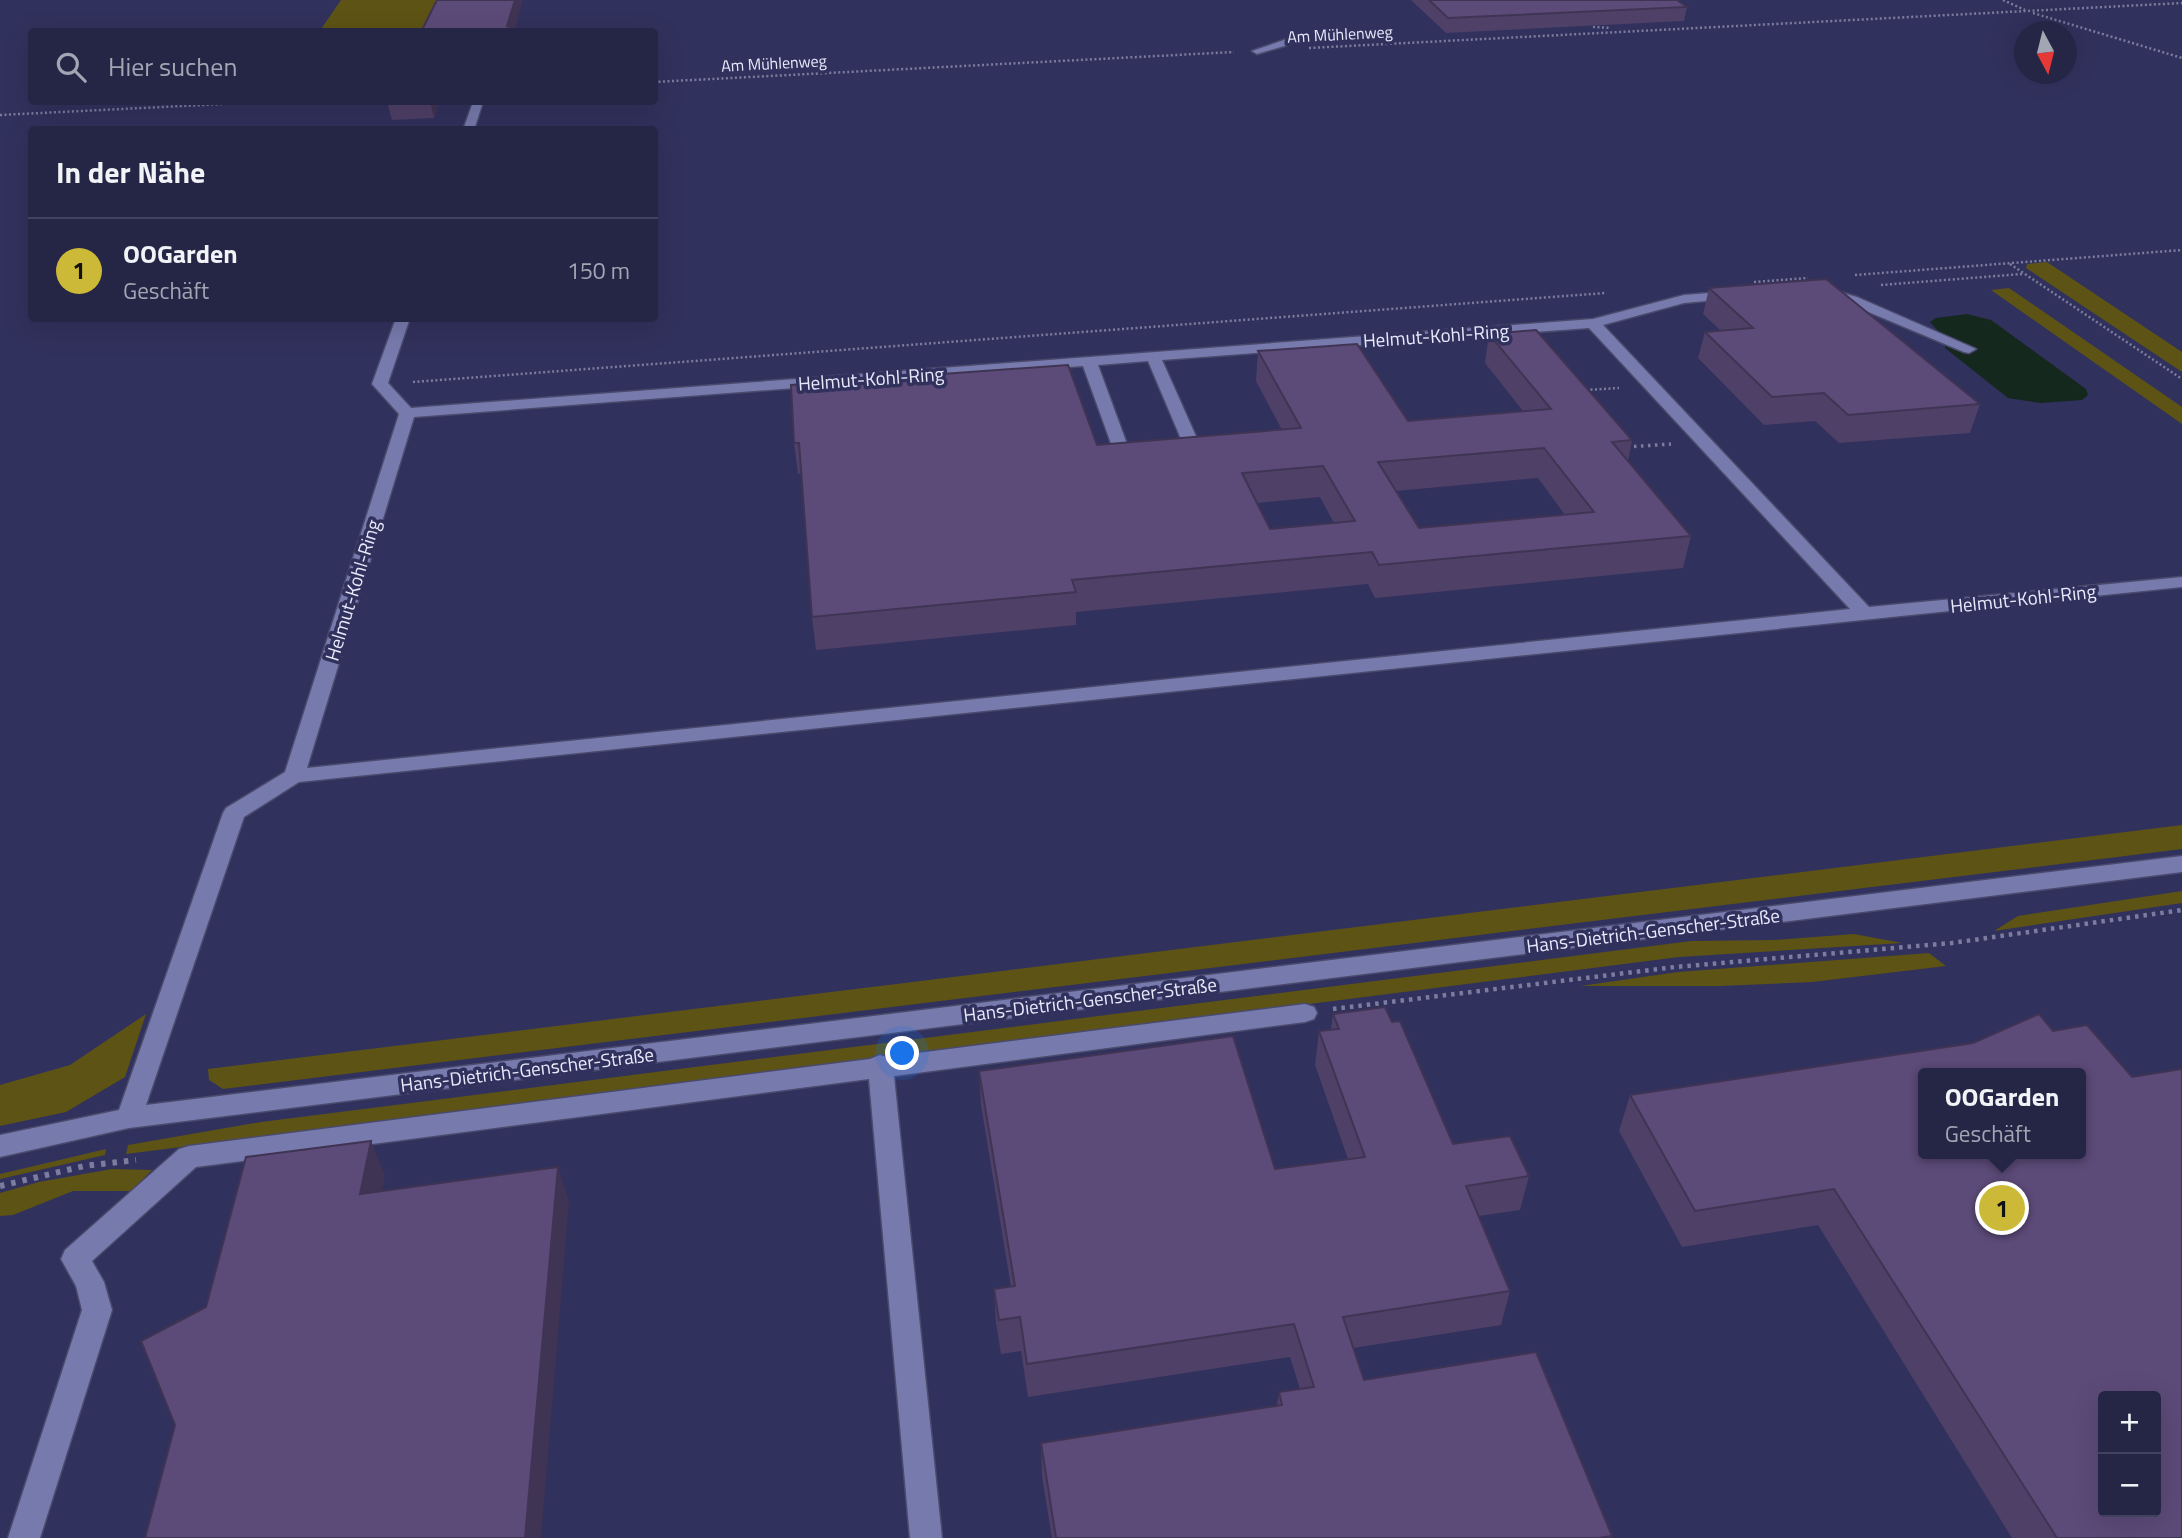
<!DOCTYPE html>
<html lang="de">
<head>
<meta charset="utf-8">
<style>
	:root { --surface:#252546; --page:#313151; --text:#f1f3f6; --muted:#a3a5b3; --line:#42425f; --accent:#ccb938 }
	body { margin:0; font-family:"Titillium Web",sans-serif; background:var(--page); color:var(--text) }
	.controls { position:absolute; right:21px; bottom:21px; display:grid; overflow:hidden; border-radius:7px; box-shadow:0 7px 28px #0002 }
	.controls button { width:63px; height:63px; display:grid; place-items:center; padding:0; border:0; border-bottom:2px solid var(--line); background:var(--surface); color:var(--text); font:35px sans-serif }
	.compass { position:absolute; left:2014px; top:21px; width:63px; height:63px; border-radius:50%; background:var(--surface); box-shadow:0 7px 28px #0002; rotate:173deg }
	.you { position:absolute; left:903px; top:1054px; width:24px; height:24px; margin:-18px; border:5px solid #fff; border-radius:50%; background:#1a73e8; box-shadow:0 0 0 10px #1a73e833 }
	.badge { display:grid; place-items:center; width:46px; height:46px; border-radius:50%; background:var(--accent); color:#111; font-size:23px; font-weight:700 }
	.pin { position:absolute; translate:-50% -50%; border:4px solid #fff; box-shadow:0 2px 7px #0006 }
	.popup { position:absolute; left:1918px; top:1068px; width:168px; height:91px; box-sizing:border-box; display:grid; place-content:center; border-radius:7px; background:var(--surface); filter:drop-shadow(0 2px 5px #0005); font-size:23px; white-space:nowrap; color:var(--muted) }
	.popup b { font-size:26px; color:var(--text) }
	.popup::after { content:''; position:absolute; left:50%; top:100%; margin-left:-14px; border:14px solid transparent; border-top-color:var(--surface) }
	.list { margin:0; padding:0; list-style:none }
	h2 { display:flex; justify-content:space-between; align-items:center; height:91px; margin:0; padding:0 28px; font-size:30px }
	h2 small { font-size:23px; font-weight:400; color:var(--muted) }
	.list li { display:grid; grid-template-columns:46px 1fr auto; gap:21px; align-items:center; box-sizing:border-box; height:105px; padding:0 28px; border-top:2px solid var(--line) }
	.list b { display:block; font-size:26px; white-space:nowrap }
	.list p { margin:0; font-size:23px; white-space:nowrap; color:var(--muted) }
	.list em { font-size:23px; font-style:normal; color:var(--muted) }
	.icon { flex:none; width:38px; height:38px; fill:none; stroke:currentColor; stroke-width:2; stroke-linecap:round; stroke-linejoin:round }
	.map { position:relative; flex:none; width:2182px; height:1538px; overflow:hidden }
	.search { position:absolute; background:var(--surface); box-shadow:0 7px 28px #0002; left:28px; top:28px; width:630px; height:77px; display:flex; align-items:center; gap:18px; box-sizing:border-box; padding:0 24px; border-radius:7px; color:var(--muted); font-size:26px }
	.panel { position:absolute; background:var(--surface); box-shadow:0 7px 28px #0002; left:28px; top:126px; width:630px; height:196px; border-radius:7px }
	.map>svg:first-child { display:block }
	.green { fill:#5d5315 }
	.water { fill:#14281e }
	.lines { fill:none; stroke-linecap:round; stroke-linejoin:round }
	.minor-casing { stroke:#4a4a6d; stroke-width:3 }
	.path-far3 { stroke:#7c7d9e; stroke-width:2.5; stroke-dasharray:2 2.5; stroke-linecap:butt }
	.path-far2 { stroke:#7c7d9e; stroke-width:3.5; stroke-dasharray:2.5 4.5; stroke-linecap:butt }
	.path-far1 { stroke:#7c7d9e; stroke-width:4.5; stroke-dasharray:3.5 5; stroke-linecap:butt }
	.path { stroke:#7c7d9e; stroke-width:6; stroke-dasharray:4.5 7; stroke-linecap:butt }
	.minor { fill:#777aac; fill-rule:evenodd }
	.wall { fill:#4f4067; fill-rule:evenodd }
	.shaded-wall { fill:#403454 }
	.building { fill:#5c4a78; stroke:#403454; stroke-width:2; fill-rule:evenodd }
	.labels { text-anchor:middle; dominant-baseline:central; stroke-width:7; stroke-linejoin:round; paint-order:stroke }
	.far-street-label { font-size:16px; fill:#e7e9fa; stroke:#31315d }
	.street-label { font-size:19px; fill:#e7e9fa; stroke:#31315d }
</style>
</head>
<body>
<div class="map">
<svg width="2182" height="1538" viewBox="0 0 2182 1538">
	<rect width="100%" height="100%" fill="#31315d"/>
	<g class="green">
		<path d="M341 0H445L428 31 319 32Z"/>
		<path d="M2047 262 2182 352V372L2026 268 2027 264Z"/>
		<path d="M2009 288 2182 407V424L1991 290Z"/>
		<path d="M2182 825V849L223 1089 209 1080 208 1069Z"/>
		<path d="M2182 891V903L1994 931 2018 916Z"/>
		<path d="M1854 934 1902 943 1679 957 126 1154 128 1145 261 1122 1691 941 1773 940Z"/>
		<path d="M1929 953 1946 966 1812 982 1720 986H1580L1678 972Z"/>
		<path d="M146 1014 125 1077 66 1112 0 1126V1085L70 1065Z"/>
		<path d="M106 1149 105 1155 0 1179V1174Z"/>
		<path d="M112 1169 152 1170 131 1191H73L13 1215 0 1216V1193L39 1182Z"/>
	</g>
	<path class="water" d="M1967 314 1991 320 2086 389 2088 395 2082 400 2041 403 2008 398 1945 348V339L1930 322 1936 318Z"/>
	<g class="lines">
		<g class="minor-casing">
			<g id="minor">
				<path d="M1287 39 1292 42 1291 44 1257 54 1252 51Z"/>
				<path d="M473 102H483L474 130H463Z"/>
				<path d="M1826 288 1857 297 1976 349 1969 353 1964 352 1847 303 1821 295V289Z"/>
				<path d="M1735 291 1740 292V298L1684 303 1603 325 1869 607 2182 577V587L299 782 244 817 146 1105 2182 856V872L129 1128 0 1157V1135L119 1110 223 813 226 808 285 772 399 414 372 384 396 318H410L388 383 411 408 1593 319 1684 295ZM1589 328 1850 609 307 768 414 417 1083 366 1113 449 1121 454 1191 448 1199 443 1162 360ZM1148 361 1181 439 1127 444 1098 365Z"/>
				<path d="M1305 1004 1314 1007 1317 1013 1314 1019 1305 1022 894 1076 942 1538H910L869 1079 196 1167 92 1261 104 1282 112 1310 40 1538H8L82 1310 76 1286 61 1259 65 1250 179 1149 189 1146 870 1059 880 1055 886 1057Z"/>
			</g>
		</g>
		<g class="path-far3">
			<path d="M2003 0 2025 10"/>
			<path d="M2033 13 2182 58"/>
			<path d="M1593 27 1611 28"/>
			<path d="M1309 48 2182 3"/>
			<path d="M654 82 1234 52"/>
			<path d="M0 115 264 102"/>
			<path d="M2010 264 2182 379"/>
			<path d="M1855 275 2182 250"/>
			<path d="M1754 282 1808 278"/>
			<path d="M1881 285 2022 274"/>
			<path d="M413 382 1605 293"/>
			<path d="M1586 390 1619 388"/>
		</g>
		<path class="path-far2" d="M1627 447 1671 444"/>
		<path class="path-far1" d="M1333 1009 1675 967 1952 943 2182 910"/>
		<path class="path" d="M0 1186 84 1166 136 1160"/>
		<use href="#minor" class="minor"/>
	</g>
	<g class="wall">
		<path d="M1411 0H1677L1687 7 1684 21 1446 33Z"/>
		<path d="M387 102H440L434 118 392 120Z"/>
		<path d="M1709 288 1980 404 1970 433 1839 443 1815 421 1764 425 1698 358 1705 332 1720 330 1703 314Z"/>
		<path d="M1489 334 1632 440 1628 461 1691 536 1683 568 1375 598 1368 584 1076 612V625L816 650 812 617 801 473 798 474 794 443 1097 445 1282 430 1256 381 1258 351 1408 421 1523 411 1485 363ZM1538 478 1565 515 1419 528 1396 491ZM1320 497 1334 523 1270 529 1257 503Z"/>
		<path d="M1333 1014 1392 1022 1453 1144 1529 1176 1520 1210 1479 1216 1510 1291 1501 1325 1353 1348 1364 1380 1612 1536 1611 1538H1052L1042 1476 1041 1443 1277 1406 1279 1392 1300 1389 1290 1357 1028 1397 1021 1351 1001 1354 996 1323 994 1289 1011 1287 981 1105 979 1071 1275 1169 1348 1159 1315 1065 1319 1031 1331 1030Z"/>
		<path d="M2053 1031 2132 1077 2182 1538H2012L1818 1225 1682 1247 1619 1131 1630 1095Z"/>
	</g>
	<g class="shaded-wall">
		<path d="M515 0H523L515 32 507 26Z"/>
		<path d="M430 102H440L434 118Z"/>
		<path d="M371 1141 385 1175 375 1228 360 1194Z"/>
		<path d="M558 1167 569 1202 541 1538H525Z"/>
	</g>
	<g class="building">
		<path d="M437 0H515L507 26 520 30 519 32H421Z"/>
		<path d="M1429 0H1677L1687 7 1448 18Z"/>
		<path d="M1826 279 1980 404 1848 415 1824 393 1772 397 1705 332 1753 328 1709 288Z"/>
		<path d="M1536 330 1632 440 1612 442 1691 536 1379 565 1372 552 1072 580 1076 592 812 617 799 443H794L791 385 1068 365 1097 445 1301 428 1258 351 1357 344 1408 421 1551 409 1489 334ZM1544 448 1594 512 1419 528 1378 462ZM1323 466 1355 521 1270 529 1242 473Z"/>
		<path d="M1385 1007 1392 1022 1400 1021 1453 1144 1510 1136 1529 1176 1466 1186 1510 1291 1343 1317 1364 1380 1536 1352 1612 1536 1598 1538H1056L1041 1443 1282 1405 1279 1392 1314 1387 1294 1324 1027 1364 1020 1317 999 1320 994 1289 1015 1286 979 1071 1233 1036 1275 1169 1365 1157 1319 1031 1339 1029 1333 1014Z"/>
		<path d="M2039 1014 2053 1031 2087 1025 2132 1077 2182 1069V1538H2057L1834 1189 1695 1211 1630 1095 1973 1043ZM1923 1073H2081V1154H1923ZM2103 1396H2156V1512H2103Z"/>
		<path d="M371 1141 360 1194 558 1167 525 1538H145L175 1425 141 1341 206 1307 246 1157Z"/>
	</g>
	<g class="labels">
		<g class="far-street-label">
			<text transform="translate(1340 34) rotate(-3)">Am Mühlenweg</text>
			<text transform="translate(774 63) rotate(-3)">Am Mühlenweg</text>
		</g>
		<g class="street-label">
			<text transform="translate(1436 335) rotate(-4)">Helmut-Kohl-Ring</text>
			<text transform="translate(871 378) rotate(-4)">Helmut-Kohl-Ring</text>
			<text transform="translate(352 590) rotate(-73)">Helmut-Kohl-Ring</text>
			<text transform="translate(2023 598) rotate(-6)">Helmut-Kohl-Ring</text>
			<text transform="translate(1653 930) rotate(-7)">Hans-Dietrich-Genscher-Straße</text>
			<text transform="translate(1090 999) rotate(-7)">Hans-Dietrich-Genscher-Straße</text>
			<text transform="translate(527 1069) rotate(-7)">Hans-Dietrich-Genscher-Straße</text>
		</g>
	</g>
</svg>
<div class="controls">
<button>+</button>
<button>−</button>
</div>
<svg class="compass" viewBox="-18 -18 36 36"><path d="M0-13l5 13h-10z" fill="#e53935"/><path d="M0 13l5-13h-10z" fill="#a3a5b3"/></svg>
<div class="you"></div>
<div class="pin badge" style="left:2002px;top:1208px">1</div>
<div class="popup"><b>OOGarden</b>Geschäft</div>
<div class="search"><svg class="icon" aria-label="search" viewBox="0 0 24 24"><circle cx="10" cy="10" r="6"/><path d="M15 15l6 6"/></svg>Hier suchen</div>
<section class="panel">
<h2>In der Nähe<small></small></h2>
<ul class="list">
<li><span class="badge">1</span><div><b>OOGarden</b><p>Geschäft</p></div><em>150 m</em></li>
</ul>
</section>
</div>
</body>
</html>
